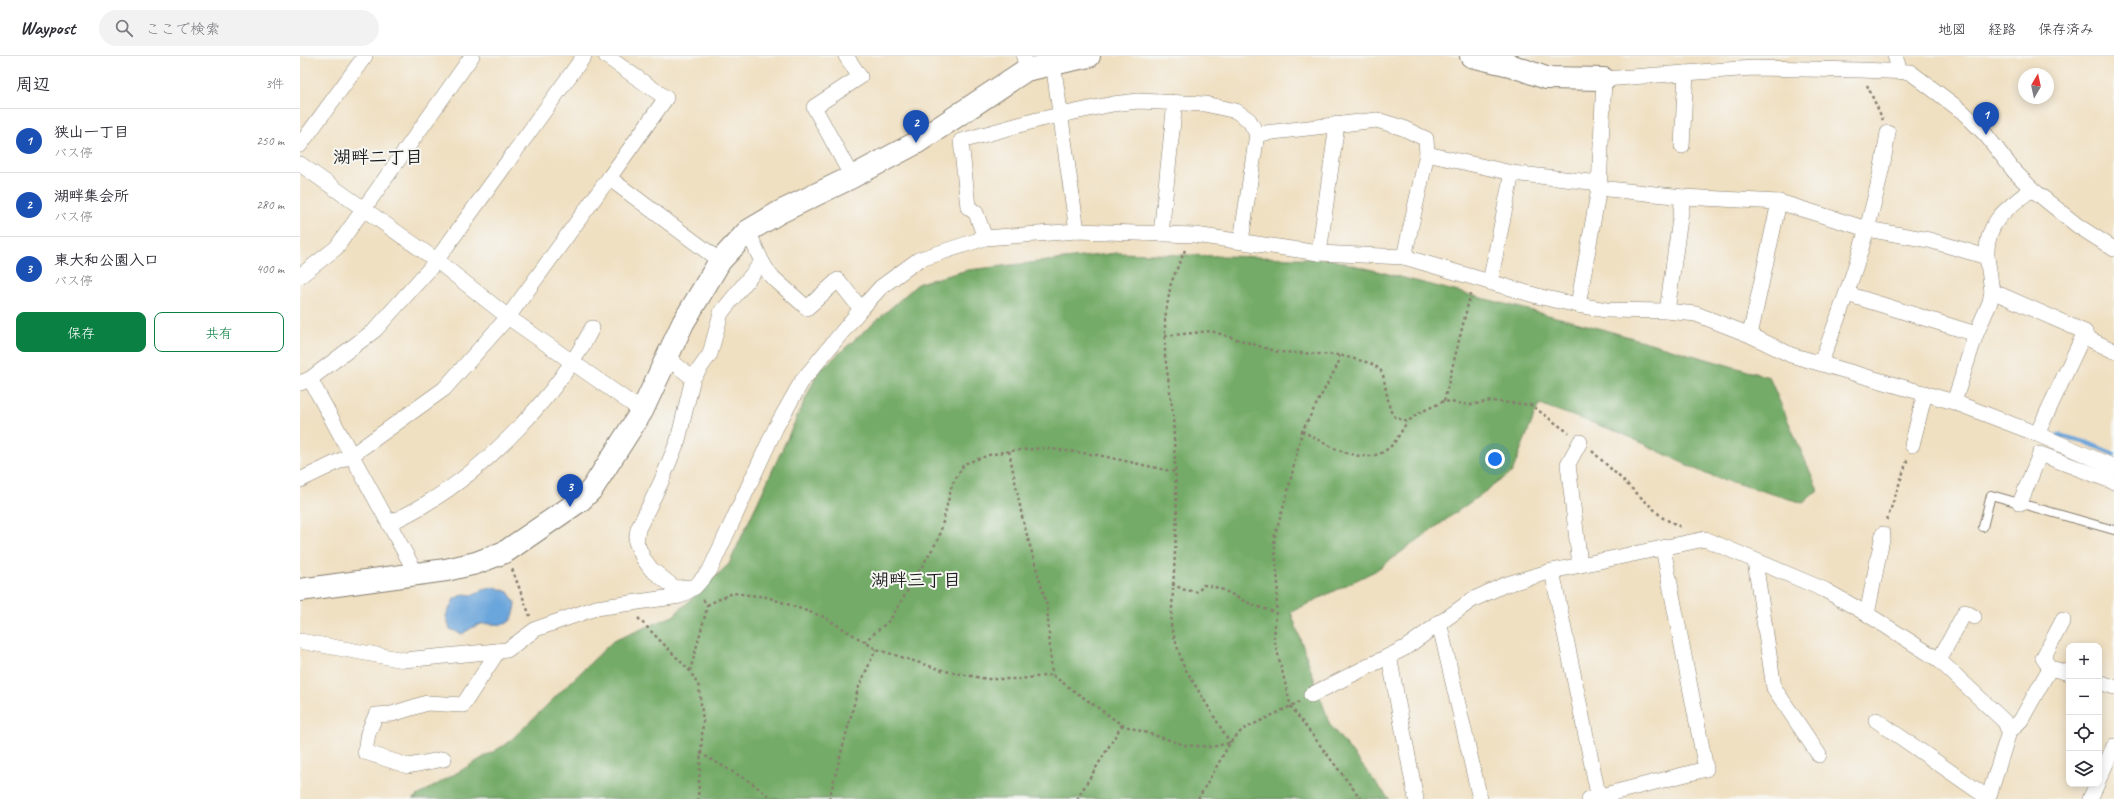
<!DOCTYPE html>
<html lang="ja">
<head>
<meta charset="utf-8">
<style>
	:root { --surface:#fff; --page:#f2f2f3; --text:#2b2b33; --muted:#7c7c81; --line:#e1e1e2; --accent:#0b8043 }
	body { margin:0; font-family:Caveat,"Klee One",sans-serif; background:var(--page); color:var(--text) }
	.controls { position:absolute; right:12px; bottom:12px; display:grid; overflow:hidden; border-radius:8px; box-shadow:0 2px 10px #0003 }
	.controls button { width:36px; height:36px; display:grid; place-items:center; padding:0; border:0; border-bottom:1px solid var(--line); background:var(--surface); color:var(--text); font:20px sans-serif }
	.compass { position:absolute; left:1718px; top:12px; width:36px; height:36px; border-radius:50%; background:var(--surface); box-shadow:0 2px 10px #0003; rotate:9deg }
	.you { position:absolute; left:1195px; top:403px; width:14px; height:14px; margin:-10px; border:3px solid #fff; border-radius:50%; background:#1a73e8; box-shadow:0 0 0 6px #1a73e833 }
	.badge { display:grid; place-items:center; width:26px; height:26px; border-radius:50%; background:var(--accent); color:#fff; font-size:13px; font-weight:700 }
	.pin { position:absolute; translate:-50% -33px; filter:drop-shadow(0 1px 2px #0008) }
	.pin::after { content:''; position:absolute; top:21px; width:14px; height:12px; background:inherit; clip-path:polygon(0 0,100% 0,50% 100%) }
	.list { margin:0; padding:0; list-style:none }
	h2 { display:flex; justify-content:space-between; align-items:center; height:52px; margin:0; padding:0 16px; font-size:17px }
	h2 small { font-size:13px; font-weight:400; color:var(--muted) }
	.list li { display:grid; grid-template-columns:26px 1fr auto; gap:12px; align-items:center; box-sizing:border-box; height:64px; padding:0 16px; border-top:1px solid var(--line) }
	.list b { display:block; font-size:15px; white-space:nowrap }
	.list p { margin:0; font-size:13px; white-space:nowrap; color:var(--muted) }
	.list em { font-size:13px; font-style:normal; color:var(--muted) }
	.actions { display:flex; gap:8px; padding:12px 16px }
	.actions a { flex:1; padding:9px 0; border:1px solid var(--accent); border-radius:8px; text-align:center; font-size:14px; color:var(--accent) }
	.actions .main { background:var(--accent); color:#fff }
	.icon { flex:none; width:22px; height:22px; fill:none; stroke:currentColor; stroke-width:2; stroke-linecap:round; stroke-linejoin:round }
	.map { position:relative; flex:none; width:1814px; height:743px; overflow:hidden }
	header { display:flex; align-items:center; gap:24px; box-sizing:border-box; height:56px; padding:0 20px; background:var(--surface); border-bottom:1px solid var(--line) }
	header strong { font-size:19px }
	nav { display:flex; gap:22px; margin-inline-start:auto; font-size:14px }
	.search { width:280px; height:36px; background:var(--page); display:flex; align-items:center; gap:10px; box-sizing:border-box; padding:0 14px; border-radius:22px; color:var(--muted); font-size:15px }
	main { display:flex }
	aside { flex:1; background:var(--surface) }
	.map>svg:first-child { display:block }
	.forest { fill:#74ab68; stroke:#486442 }
	.water { fill:#6aa5db; stroke:#43607c }
	.lines { fill:none; stroke-linecap:round; stroke-linejoin:round }
	.stream { stroke:#6aa5db; stroke-width:4.5 }
	.lane-casing { stroke:#867e6f; stroke-width:10 }
	.street-casing { stroke:#867e6f; stroke-width:16 }
	.secondary-casing { stroke:#867e6f; stroke-width:24 }
	.path { stroke:#867e6f; stroke-width:2.5; stroke-dasharray:3 3; stroke-linecap:butt }
	.lane { stroke:#fff; stroke-width:8 }
	.street { stroke:#fff; stroke-width:15 }
	.secondary { stroke:#fff; stroke-width:22 }
	.labels { text-anchor:middle; dominant-baseline:central; stroke-width:4; stroke-linejoin:round; paint-order:stroke }
	.neighbourhood-label { font-size:18px; font-weight:bold; fill:#1c1c1c; stroke:#f6f6f2 }
</style>
</head>
<body>
<header>
<strong>Waypost</strong>
<div class="search"><svg class="icon" aria-label="search" viewBox="0 0 24 24"><circle cx="10" cy="10" r="6"/><path d="M15 15l6 6"/></svg>ここで検索</div>
<nav><a>地図</a><a>経路</a><a>保存済み</a></nav>
</header>
<main>
<aside>
<h2>周辺<small>3件</small></h2>
<ul class="list">
<li><span class="badge" style="background:#1a4fb4">1</span><div><b>狭山一丁目</b><p>バス停</p></div><em>250 m</em></li>
<li><span class="badge" style="background:#1a4fb4">2</span><div><b>湖畔集会所</b><p>バス停</p></div><em>280 m</em></li>
<li><span class="badge" style="background:#1a4fb4">3</span><div><b>東大和公園入口</b><p>バス停</p></div><em>400 m</em></li>
</ul>
<div class="actions"><a class="main">保存</a><a>共有</a></div>
</aside>
<div class="map">
<svg width="1814" height="743" viewBox="0 0 1814 743">
	<rect width="100%" height="100%" fill="#f6f6f2"/>
	<filter id="ink" filterUnits="userSpaceOnUse"><feTurbulence type="fractalNoise" baseFrequency=".025" numOctaves="2"/><feDisplacementMap in="SourceGraphic" scale="8" xChannelSelector="R" yChannelSelector="G"/><feConvolveMatrix kernelMatrix="1 2 1 2 8 2 1 2 1" color-interpolation-filters="sRGB"/></filter>
	<filter id="wash" filterUnits="userSpaceOnUse"><feTurbulence type="fractalNoise" baseFrequency=".012" numOctaves="4" result="noise"/><feDisplacementMap in="SourceGraphic" scale="16" xChannelSelector="R" yChannelSelector="G"/><feGaussianBlur stdDeviation="0.9" result="paint"/><feColorMatrix in="noise" values="0 0 0 0 0 0 0 0 0 0 0 0 0 0 0 0 0 1.4 0 .05"/><feComposite in="paint" operator="in"/></filter>
	<g filter="url(#wash)">
		<rect width="100%" height="100%" fill="#f0e0c2"/>
		<path class="forest" d="M817 197 1030 203 1291 270 1469 321 1518 434 1503 447 1408 419 1321 377 1239 348 1212 416 1075 515 991 556 1030 669 1089 743H112L208 687 313 585 373 560 429 508 518 316 619 227 668 214Z"/>
		<path class="water" d="M195 531 208 536 216 548C212 577 200 566 181 568 174 570 168 574 162 578L150 573 146 560 154 543 164 538 174 539 182 534Z"/>
		<g class="lines">
			<path class="stream" d="M1758 379 1788 387 1814 398"/>
		</g>
	</g>
	<g filter="url(#ink)">
		<g class="lines">
			<g class="lane-casing">
				<path id="lane" d="M1683 471 1691 439 1814 474"/>
			</g>
			<g class="street-casing">
				<g id="street">
					<path d="M306 0 366 42 309 122 420 205"/>
					<path d="M546 0 560 21 514 51 552 121"/>
					<path d="M724 0 726 14"/>
					<path d="M1595 0 1600 15"/>
					<path d="M753 7 777 175"/>
					<path d="M957 78 1077 64 1103 72 1126 83 1127 98 1104 201"/>
					<path d="M0 89 65 0"/>
					<path d="M1382 90 1386 17"/>
					<path d="M1127 98 1212 117 1299 127"/>
					<path d="M0 108 136 204 208 261 342 355"/>
					<path d="M1299 132 1383 141 1479 146 1567 173 1629 184 1687 201 1692 235 1690 246 1676 278 1654 346"/>
					<path d="M861 178 875 46"/>
					<path d="M685 182 676 157 668 151 661 85 737 64 813 48 838 45 905 48 936 55 949 64 957 78 941 185"/>
					<path d="M1019 197 1037 68"/>
					<path d="M1687 201C1685 166 1707 152 1732 133"/>
					<path d="M0 220 36 192 172 0"/>
					<path d="M1190 226 1212 117"/>
					<path d="M1692 235 1785 276 1737 378"/>
					<path d="M1547 238 1676 278"/>
					<path d="M1278 249 1299 132 1304 23 1453 12 1560 14 1610 16 1663 56 1686 79 1714 115 1732 133 1778 170 1814 193"/>
					<path d="M561 253 581 231 618 204 685 182 777 175 895 179 1019 197 1104 201 1241 241 1278 249 1306 254 1367 255 1396 258 1450 279 1491 299 1654 346 1737 378 1814 411"/>
					<path d="M1367 255 1383 141"/>
					<path d="M1450 279 1479 146"/>
					<path d="M1783 280 1814 295"/>
					<path d="M367 302 393 322"/>
					<path d="M1521 306C1550 232 1576 156 1588 77"/>
					<path d="M10 323 117 519"/>
					<path d="M0 327 10 323 75 274 133 209 284 0"/>
					<path d="M1612 389 1625 337"/>
					<path d="M0 424 52 399 144 333 208 261 309 122"/>
					<path d="M1720 447 1740 398 1814 426"/>
					<path d="M90 467C102 461 115 455 127 447 188 411 260 336 292 272"/>
					<path d="M1455 505 1474 632 1519 699"/>
					<path d="M1280 509 1268 408 1280 386"/>
					<path d="M1252 515 1299 743"/>
					<path d="M394 531 375 532 351 513 343 502 336 486 338 473 361 426 378 384 393 322 410 298 421 257 462 206 448 175"/>
					<path d="M1567 558 1583 478"/>
					<path d="M1139 566 1180 743"/>
					<path d="M0 585 104 604 207 594 236 573 296 552 380 540 395 531 410 514 476 371 502 325 561 253 538 224 507 252 470 219 462 206"/>
					<path d="M1089 600 1116 743"/>
					<path d="M1639 604 1665 556 1674 561"/>
					<path d="M1750 612 1743 602 1763 564"/>
					<path d="M1799 626 1814 631"/>
					<path d="M1011 639 1105 592 1172 544 1204 529 1252 515 1405 483 1525 534 1567 558 1639 604 1705 666 1709 676 1688 743"/>
					<path d="M1576 664 1688 742"/>
					<path d="M1709 676 1721 664 1750 612 1769 617"/>
					<path d="M144 703 108 710 65 696 68 677 76 659 92 658 127 647 163 649 198 595"/>
					<path d="M1799 723 1814 690"/>
					<path d="M1289 743 1406 713 1363 492"/>
					<path d="M1790 743 1797 728"/>
				</g>
			</g>
			<g class="secondary-casing">
				<g id="secondary">
					<path d="M1171 0 1210 9 1246 22 1304 23"/>
					<path d="M0 534 146 514 176 507 205 496 281 444 292 433 342 355 383 267 420 205 448 175 480 156 552 121 616 87 726 14 789 0"/>
				</g>
			</g>
			<g class="path">
				<path d="M1567 29 1583 64"/>
				<path d="M885 194 871 227 865 262V300L873 357 877 459 871 571 883 609 930 687"/>
				<path d="M865 280 911 275 978 296 1039 299 1070 307 1080 313 1083 319 1090 354 1095 361 1107 366 1119 357 1144 345 1170 349 1191 345 1231 349 1269 377"/>
				<path d="M1039 299V305L1036 312 1002 375 987 439 974 482 978 528 974 582 991 651 1061 743"/>
				<path d="M1144 345 1171 236"/>
				<path d="M1002 375C1027 388 1065 415 1091 390 1097 384 1102 374 1107 366"/>
				<path d="M709 395 723 465 747 550 752 619"/>
				<path d="M1292 395 1363 462 1383 472"/>
				<path d="M1587 464 1608 402"/>
				<path d="M212 513 230 560"/>
				<path d="M872 528 885 534 898 536 903 529C919 530 929 537 942 544 953 549 964 553 975 556"/>
				<path d="M407 549 433 537 467 541 524 561 576 593 645 615 687 623H720L752 619 822 669 885 689 911 691 930 687"/>
				<path d="M338 562 390 615 399 631 403 665 398 743"/>
				<path d="M564 586 590 564 639 482 652 429 664 408 689 399 709 395 743 392 798 399 875 416"/>
				<path d="M390 615 406 556 407 549 403 543"/>
				<path d="M400 697 452 727 472 743"/>
				<path d="M529 743 558 633 576 593"/>
				<path d="M777 743 822 669"/>
				<path d="M898 743 930 687 942 674 999 646"/>
			</g>
			<use href="#lane" class="lane"/>
			<use href="#street" class="street"/>
			<use href="#secondary" class="secondary"/>
		</g>
	</g>
	<g class="labels">
		<g class="neighbourhood-label">
			<text x="78" y="101">湖畔二丁目</text>
			<text x="616" y="524">湖畔三丁目</text>
		</g>
	</g>
</svg>
<div class="controls">
<button>+</button>
<button>−</button>
<button><svg class="icon" aria-label="locate" viewBox="0 0 24 24"><circle cx="12" cy="12" r="6"/><path d="M12 2v4M12 18v4M2 12h4M18 12h4"/></svg></button>
<button><svg class="icon" aria-label="layers" viewBox="0 0 24 24"><path d="M12 4l9 5-9 5-9-5zM3 14l9 5 9-5"/></svg></button>
</div>
<svg class="compass" viewBox="-18 -18 36 36"><path d="M0-13l5 13h-10z" fill="#e53935"/><path d="M0 13l5-13h-10z" fill="#7c7c81"/></svg>
<div class="you"></div>
<div class="pin badge" style="left:1686px;top:79px;background:#1a4fb4">1</div>
<div class="pin badge" style="left:616px;top:87px;background:#1a4fb4">2</div>
<div class="pin badge" style="left:270px;top:451px;background:#1a4fb4">3</div>
</div>
</main>
</body>
</html>
